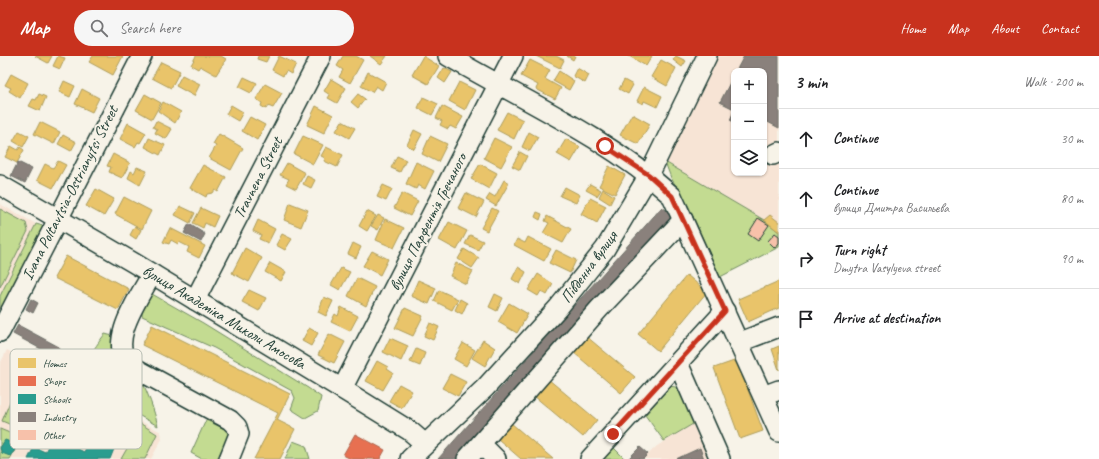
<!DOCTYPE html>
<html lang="en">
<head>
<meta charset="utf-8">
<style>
	:root { --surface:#fff; --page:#f6f6f6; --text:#202124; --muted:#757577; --line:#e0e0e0; --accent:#c8321e }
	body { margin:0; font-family:Caveat,sans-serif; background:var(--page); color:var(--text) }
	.controls { position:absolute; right:12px; top:12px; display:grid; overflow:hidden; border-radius:8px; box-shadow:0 1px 3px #0004 }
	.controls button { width:36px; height:36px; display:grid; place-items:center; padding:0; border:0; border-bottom:1px solid var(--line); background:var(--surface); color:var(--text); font:20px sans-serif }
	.stop { position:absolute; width:12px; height:12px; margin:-9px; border:3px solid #c8321e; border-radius:50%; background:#fff }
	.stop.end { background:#c8321e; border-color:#fff; box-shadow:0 1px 4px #0008 }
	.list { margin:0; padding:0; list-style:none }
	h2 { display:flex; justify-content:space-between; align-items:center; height:52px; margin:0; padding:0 16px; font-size:17px }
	h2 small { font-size:13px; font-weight:400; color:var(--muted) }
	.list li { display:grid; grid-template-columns:26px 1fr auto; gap:12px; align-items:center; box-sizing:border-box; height:60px; padding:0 16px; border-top:1px solid var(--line) }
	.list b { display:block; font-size:15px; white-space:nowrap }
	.list p { margin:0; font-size:13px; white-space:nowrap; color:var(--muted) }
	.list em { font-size:13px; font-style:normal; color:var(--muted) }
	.icon { flex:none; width:22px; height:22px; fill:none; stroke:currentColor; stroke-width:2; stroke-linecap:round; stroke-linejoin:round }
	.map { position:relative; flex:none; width:779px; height:403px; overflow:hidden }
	header { display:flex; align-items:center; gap:24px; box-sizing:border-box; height:56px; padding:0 20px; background:var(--accent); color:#fff }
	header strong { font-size:19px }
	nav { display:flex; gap:22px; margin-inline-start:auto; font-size:14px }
	.search { width:280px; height:36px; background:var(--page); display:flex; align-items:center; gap:10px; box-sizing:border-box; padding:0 14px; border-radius:22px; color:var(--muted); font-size:15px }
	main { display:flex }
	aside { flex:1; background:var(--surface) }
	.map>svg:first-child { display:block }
	.built { fill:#f7e4d5; fill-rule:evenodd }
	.green { fill:#c3db91; stroke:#718c62 }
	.homes { fill:#e9c46a; stroke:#ac9c5a }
	.shops { fill:#e76f51; stroke:#ab6048 }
	.schools { fill:#2a9d8f; stroke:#278074 }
	.industry { fill:#8a817c; stroke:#6a6d66 }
	.building { fill:#f7c1aa; stroke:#1f3d34 }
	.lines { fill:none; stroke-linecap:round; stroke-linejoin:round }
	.minor-casing { stroke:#1f3d34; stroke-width:22 }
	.minor { stroke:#f7f3e8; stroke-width:19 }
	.route { stroke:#c8321e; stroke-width:5 }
	.labels { text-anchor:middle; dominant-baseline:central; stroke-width:4; stroke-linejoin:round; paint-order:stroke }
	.street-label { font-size:16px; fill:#1f3d34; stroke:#f7f3e8 }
	.key { fill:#f7f3e8; stroke:#b6bcb2; stroke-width:1 }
	.key-label { font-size:11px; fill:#1f3d34 }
</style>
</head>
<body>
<header>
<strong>Map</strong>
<div class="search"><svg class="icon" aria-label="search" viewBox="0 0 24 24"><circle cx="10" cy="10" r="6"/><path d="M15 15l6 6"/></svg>Search here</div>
<nav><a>Home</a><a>Map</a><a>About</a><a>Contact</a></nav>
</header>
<main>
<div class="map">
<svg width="779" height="403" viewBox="0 0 779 403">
	<rect width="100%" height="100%" fill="#f7f3e8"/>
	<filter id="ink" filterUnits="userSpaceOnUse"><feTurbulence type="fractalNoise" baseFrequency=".025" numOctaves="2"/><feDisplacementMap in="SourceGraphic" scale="8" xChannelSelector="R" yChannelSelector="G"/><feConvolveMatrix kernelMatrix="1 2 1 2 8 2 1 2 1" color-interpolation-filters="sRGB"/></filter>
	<g filter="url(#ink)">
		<g class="built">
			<path d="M714 0H779V176L764 164 665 106ZM734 15H764V117H734Z"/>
			<path d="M0 148 36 168 0 240Z"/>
			<path d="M7 294 161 376 162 383 151 403H0V308Z"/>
			<path d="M698 365 713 403H643L657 390Z"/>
		</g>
		<g class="green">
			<path d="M665 106 764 164 779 176V191L720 221 688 149 671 122Z"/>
			<path d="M0 153 26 167 28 175 0 231Z"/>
			<path d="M36 168 47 171 0 264V240Z"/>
			<path d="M152 238 203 267 308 332 321 341 318 355 305 362 291 353 295 342 292 335 214 292 142 260V251Z"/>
			<path d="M105 278 117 281C136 312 149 334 158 370L84 329C82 310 93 293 105 278Z"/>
			<path d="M670 330 681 332 698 365 664 385 645 359Z"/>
			<path d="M14 336 35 346 21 373 2 365Z"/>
			<path d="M98 347 138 366 157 378 145 403H121L129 389 128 385 88 366Z"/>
			<path d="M206 364 231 376 217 403H202L191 397Z"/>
			<path d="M0 373 12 378 17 383 15 394 10 403H0Z"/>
			<path d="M293 385 306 390 310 403H285Z"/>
			<path d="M614 392 625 403H601Z"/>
		</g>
		<g class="homes">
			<path d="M35 0H52L48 7Z"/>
			<path d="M58 0 65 2 60 13 53 10Z"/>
			<path d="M93 0H123L113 19 89 6Z"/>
			<path d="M196 0H221L226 3 216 19 200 10 198 13 191 9Z"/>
			<path d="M258 0H269L266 6 257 3Z"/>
			<path d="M279 0 296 8 291 18 286 15 283 20 272 14Z"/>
			<path d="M343 0H356L363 4 350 27 339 21 343 14 337 10Z"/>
			<path d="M370 0H387L381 8Z"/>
			<path d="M423 0 439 10 428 28 412 19Z"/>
			<path d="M536 0H556L564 4 560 12Z"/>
			<path d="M567 0H575L573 4Z"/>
			<path d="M629 0H652L646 10Z"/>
			<path d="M676 0 686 5 682 11 673 4Z"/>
			<path d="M530 4 550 14 545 23 561 32 555 43 536 33 538 29 521 20Z"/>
			<path d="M661 4 676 12 667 30 651 21Z"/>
			<path d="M161 6 180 15 171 32 152 22Z"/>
			<path d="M444 12 452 16 445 27 438 22Z"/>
			<path d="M577 12 589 19 585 27 573 20Z"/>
			<path d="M559 15 574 25 569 34 553 25Z"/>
			<path d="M368 16 386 26 382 34 376 30 372 36 361 30Z"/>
			<path d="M11 18 28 27 20 42 9 35 11 32 5 29Z"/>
			<path d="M182 19 200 28 194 40 176 30Z"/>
			<path d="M244 21 257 27 251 37 239 31Z"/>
			<path d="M331 23 346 32 337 47 328 42 330 39 324 35Z"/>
			<path d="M624 24 633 29 628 38 619 33Z"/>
			<path d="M64 25 75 30 70 41 59 36Z"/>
			<path d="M459 26 475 34 465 54 449 45Z"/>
			<path d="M265 28 282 37 273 52 268 50 266 53 261 50 262 47 256 43Z"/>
			<path d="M644 31 662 40 657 51 644 45 643 48 637 45Z"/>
			<path d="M82 33 99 42 92 56 75 48Z"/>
			<path d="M39 38 46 41 40 55 29 50 33 43 36 44Z"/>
			<path d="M145 38 161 47 152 63 136 54Z"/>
			<path d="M358 38 365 43 358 52 351 46Z"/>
			<path d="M423 41 438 48 432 59 418 52Z"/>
			<path d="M163 46 181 56 175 67 158 55Z"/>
			<path d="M231 49 243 56 238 65 226 58Z"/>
			<path d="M316 50 333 59 324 77 307 69Z"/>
			<path d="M442 50 463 61 456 73 450 70 448 73 440 69 442 65 436 62Z"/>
			<path d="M507 56 523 64 514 83 497 74Z"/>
			<path d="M632 58 650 68 638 88 620 79Z"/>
			<path d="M250 61 265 69 257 84 242 75Z"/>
			<path d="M156 65 172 73 166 83 155 77 157 73 153 71Z"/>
			<path d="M342 65 355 72 349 82 336 75Z"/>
			<path d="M40 66 60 76 54 88 34 78Z"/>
			<path d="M128 67 146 77 140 87 138 86 135 91 120 83Z"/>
			<path d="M414 74 422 78 414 93 407 89Z"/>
			<path d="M19 75 29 80 23 91 13 85Z"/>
			<path d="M529 76 538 81 530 95 522 91Z"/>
			<path d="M219 78 243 92 231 114 209 102 216 90 213 88Z"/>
			<path d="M63 79 76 86 71 95 58 88Z"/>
			<path d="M303 80 323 89 313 108 294 98Z"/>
			<path d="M430 80 447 88 438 106 422 98Z"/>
			<path d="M149 82 165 89 160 99 145 91Z"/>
			<path d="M494 82 512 91 501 111 484 102Z"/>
			<path d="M566 83 580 91 571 106 557 98Z"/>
			<path d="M11 90 18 94 20 91 24 94 17 107 5 101Z"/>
			<path d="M326 91 343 99 337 111 324 105 325 102 321 100Z"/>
			<path d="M520 96 527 100 520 114 512 110Z"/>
			<path d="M113 98 130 107 122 122 109 116 111 111 107 110Z"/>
			<path d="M397 100 406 104 400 116 391 112Z"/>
			<path d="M58 105 66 109 53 132 37 124 45 108 53 112Z"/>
			<path d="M416 106 434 115 425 133 418 129 416 133 406 128Z"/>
			<path d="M287 107 305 117 296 133 286 128 289 123 280 119Z"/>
			<path d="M480 108 497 117 489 133 471 123Z"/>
			<path d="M203 109 226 121 218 136 215 134 213 137 207 138 206 141 190 132Z"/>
			<path d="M609 110 625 119 615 138 599 130Z"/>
			<path d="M137 111 147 115 140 129 128 122 131 115 134 117Z"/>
			<path d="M307 120 315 124 311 132 303 128Z"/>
			<path d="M504 124 509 127 496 150 486 144 490 138 495 141Z"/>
			<path d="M590 128 601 134 597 140 586 134Z"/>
			<path d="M383 129 392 133 386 145 377 141Z"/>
			<path d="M565 131 580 139 576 147 560 140Z"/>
			<path d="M96 133 114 143 104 160 86 150Z"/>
			<path d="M603 133 614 140 610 148 599 141Z"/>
			<path d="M402 137 418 145 410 160 394 152Z"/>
			<path d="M466 137 484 146 476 161 458 152Z"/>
			<path d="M124 141 151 155 142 173 115 158Z"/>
			<path d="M590 142 606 150 597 167 581 158Z"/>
			<path d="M290 147 308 154 301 171 284 164Z"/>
			<path d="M180 150 195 157 190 167 175 159Z"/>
			<path d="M201 152 218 160 213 171 205 167 203 172 193 167Z"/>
			<path d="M492 152 498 155 487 175 481 172Z"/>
			<path d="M367 155 376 160 367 175 359 170Z"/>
			<path d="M537 156 542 158 540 164 535 161Z"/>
			<path d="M378 159 384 162 378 174 371 170Z"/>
			<path d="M770 159 779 166V176L764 164Z"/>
			<path d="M547 160 571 173 563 187 543 177 549 167 545 165Z"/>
			<path d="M385 163 404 172 394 192 376 184Z"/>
			<path d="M258 164 275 173 268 187 259 183 261 179 253 175Z"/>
			<path d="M449 166 467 175 457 194 439 184Z"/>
			<path d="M135 170 141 174 136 183 130 179Z"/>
			<path d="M170 172 205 190 199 202 187 196 189 191 179 186 178 188 171 184 169 188 163 186Z"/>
			<path d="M282 178 292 183 285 194 276 189Z"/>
			<path d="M470 179 483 185 478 194 465 188Z"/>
			<path d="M528 181 551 193 544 205 514 189 517 183 525 187Z"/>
			<path d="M353 187 361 191 356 202 348 198Z"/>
			<path d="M245 192 262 202 249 226 232 217Z"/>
			<path d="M464 193 479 202 472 212 458 203Z"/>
			<path d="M556 194 576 204 570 217 549 207Z"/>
			<path d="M372 195 388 203 380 219 363 210Z"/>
			<path d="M66 200 129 233 118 254 54 222Z"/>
			<path d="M270 207 286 216 281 225 265 216Z"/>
			<path d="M456 207 473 215 466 228 450 220Z"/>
			<path d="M518 211 526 216 520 228 512 223Z"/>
			<path d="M341 212 350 216 340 234 331 229Z"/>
			<path d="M538 218 553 228 547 239 541 235 538 240 528 234Z"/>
			<path d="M687 219 707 236 658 295 638 278Z"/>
			<path d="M357 222 375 231 366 250 348 240Z"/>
			<path d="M418 224 436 232 429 248 411 240Z"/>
			<path d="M779 225V252L748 266 738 243Z"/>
			<path d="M249 234 266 242 259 255 242 246Z"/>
			<path d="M439 234 458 243 452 254 434 245Z"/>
			<path d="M495 238 503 242 497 255 489 251Z"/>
			<path d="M324 241 333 245 326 260 318 256Z"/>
			<path d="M460 243 467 247 462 258 455 254Z"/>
			<path d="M509 247 528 258 517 277 498 266Z"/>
			<path d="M341 251 358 260 350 275 331 266 335 258 338 260Z"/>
			<path d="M405 252 423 260 413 280 395 272Z"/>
			<path d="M430 267 439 271 433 284 424 280Z"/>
			<path d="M152 269 290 338 277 364 295 373 280 403H254L278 357 142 289Z"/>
			<path d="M309 272 318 277 311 290 302 285Z"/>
			<path d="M329 278 345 286 334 307 318 299Z"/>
			<path d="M586 280 635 321 621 337 573 296Z"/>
			<path d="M390 282 408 290 401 305 383 296Z"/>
			<path d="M483 284 495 292 485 310 472 302Z"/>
			<path d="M463 287 475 294 466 310 454 303Z"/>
			<path d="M779 290V314L772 293Z"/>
			<path d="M416 293 425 297 420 310 410 306Z"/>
			<path d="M737 304 763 375 740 383 714 312Z"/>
			<path d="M377 305 388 311 387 313 393 317 383 334 366 325Z"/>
			<path d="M450 318 466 326 458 340 442 332Z"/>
			<path d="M548 323 597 364 583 381 534 340Z"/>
			<path d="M399 328 412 335 402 352 389 345Z"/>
			<path d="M511 367 553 403H521L498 383Z"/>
		</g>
		<path class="shops" d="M355 378 385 394 380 403H351L343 399Z"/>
		<g class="schools">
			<path d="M50 359 61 364 63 360 76 366 66 387 84 396 91 382 114 393 110 403H28L34 391 45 396 48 390 51 383 40 378Z"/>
			<path d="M5 384 13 387 15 394 10 400 2 397 0 392Z"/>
		</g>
		<g class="industry">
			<path d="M744 0H779V72L764 64V15H736Z"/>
			<path d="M734 19V53L720 46Z"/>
			<path d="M734 55V66L730 64Z"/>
			<path d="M18 106 32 113 25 127 11 120Z"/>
			<path d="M662 151 674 160 455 403H438Z"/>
			<path d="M189 168 205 178 201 186 184 177Z"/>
			<path d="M31 243 38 247 33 257 26 253Z"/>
			<path d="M18 269 59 291 54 300 13 278Z"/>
			<path d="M640 391 648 398 643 403H628Z"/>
			<path d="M700 392 704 403H676Z"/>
		</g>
		<g class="building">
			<path d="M758 162 769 169 758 185 748 178Z"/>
			<path d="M775 177 779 180V187L775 192 768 185Z"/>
		</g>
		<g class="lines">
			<g class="minor-casing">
				<g id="minor">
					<path d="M448 0C523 44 607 81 672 140L779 376"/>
					<path d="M773 99 779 96"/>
					<path d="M0 129 134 207 342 333 410 375 425 388"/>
					<path d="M152 218C140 240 103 291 133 311L230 364 237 371 239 378 229 403"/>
					<path d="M195 244 321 0"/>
					<path d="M0 276 142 0"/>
					<path d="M740 286 779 271"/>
					<path d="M678 307 720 403"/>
					<path d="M342 333 513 0"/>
					<path d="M763 340 779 334"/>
					<path d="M481 388 496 403"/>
					<path d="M410 403 485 332 558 252 605 193 649 119 707 0"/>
					<path d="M467 403 599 253 683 164"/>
					<path d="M590 403 725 255"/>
				</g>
			</g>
			<use href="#minor" class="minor"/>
		</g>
	</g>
	<g class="lines" filter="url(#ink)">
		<path class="route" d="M605 90 649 119 672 140 725 255 613 378"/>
	</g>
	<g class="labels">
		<g class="street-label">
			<text transform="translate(258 122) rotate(-63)">Travnena Street</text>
			<text transform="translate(70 137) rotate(-63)">Ivana Poltavtsia-Ostrianytsi Street</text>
			<text transform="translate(428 166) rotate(-63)">вулиця Парфентія Гречаного</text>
			<text transform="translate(589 211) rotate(-54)">Південна вулиця</text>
			<text transform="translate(224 261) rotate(31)">вулиця Академіка Миколи Амосова</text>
		</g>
	</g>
	<rect x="10" y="293" width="132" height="100" rx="6" class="key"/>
	<rect x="18" y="302" width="18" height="10" fill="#e9c46a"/>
	<rect x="18" y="320" width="18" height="10" fill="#e76f51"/>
	<rect x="18" y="338" width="18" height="10" fill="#2a9d8f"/>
	<rect x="18" y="356" width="18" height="10" fill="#8a817c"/>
	<rect x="18" y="374" width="18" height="10" fill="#f7c1aa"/>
	<g class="key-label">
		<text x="43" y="311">Homes</text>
		<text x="43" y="329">Shops</text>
		<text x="43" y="347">Schools</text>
		<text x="43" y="365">Industry</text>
		<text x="43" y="383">Other</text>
	</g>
</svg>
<div class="controls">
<button>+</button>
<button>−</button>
<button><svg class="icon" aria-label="layers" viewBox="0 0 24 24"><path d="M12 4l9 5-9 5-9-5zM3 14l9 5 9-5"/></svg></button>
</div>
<div class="stop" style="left:605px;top:90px"></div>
<div class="stop end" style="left:613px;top:378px"></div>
</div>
<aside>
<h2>3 min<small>Walk · 200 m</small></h2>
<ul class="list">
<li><svg class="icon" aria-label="ahead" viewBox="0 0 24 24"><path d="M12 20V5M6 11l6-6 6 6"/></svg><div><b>Continue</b></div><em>30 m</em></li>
<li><svg class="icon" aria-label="ahead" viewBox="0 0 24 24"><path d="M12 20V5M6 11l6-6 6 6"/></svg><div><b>Continue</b><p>вулиця Дмитра Васильєва</p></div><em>80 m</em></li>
<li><svg class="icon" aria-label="right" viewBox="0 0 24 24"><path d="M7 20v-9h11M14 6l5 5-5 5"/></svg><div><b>Turn right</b><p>Dmytra Vasylyeva street</p></div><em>90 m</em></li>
<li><svg class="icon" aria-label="arrive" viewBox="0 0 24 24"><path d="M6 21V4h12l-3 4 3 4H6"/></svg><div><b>Arrive at destination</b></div></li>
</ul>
</aside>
</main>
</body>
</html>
